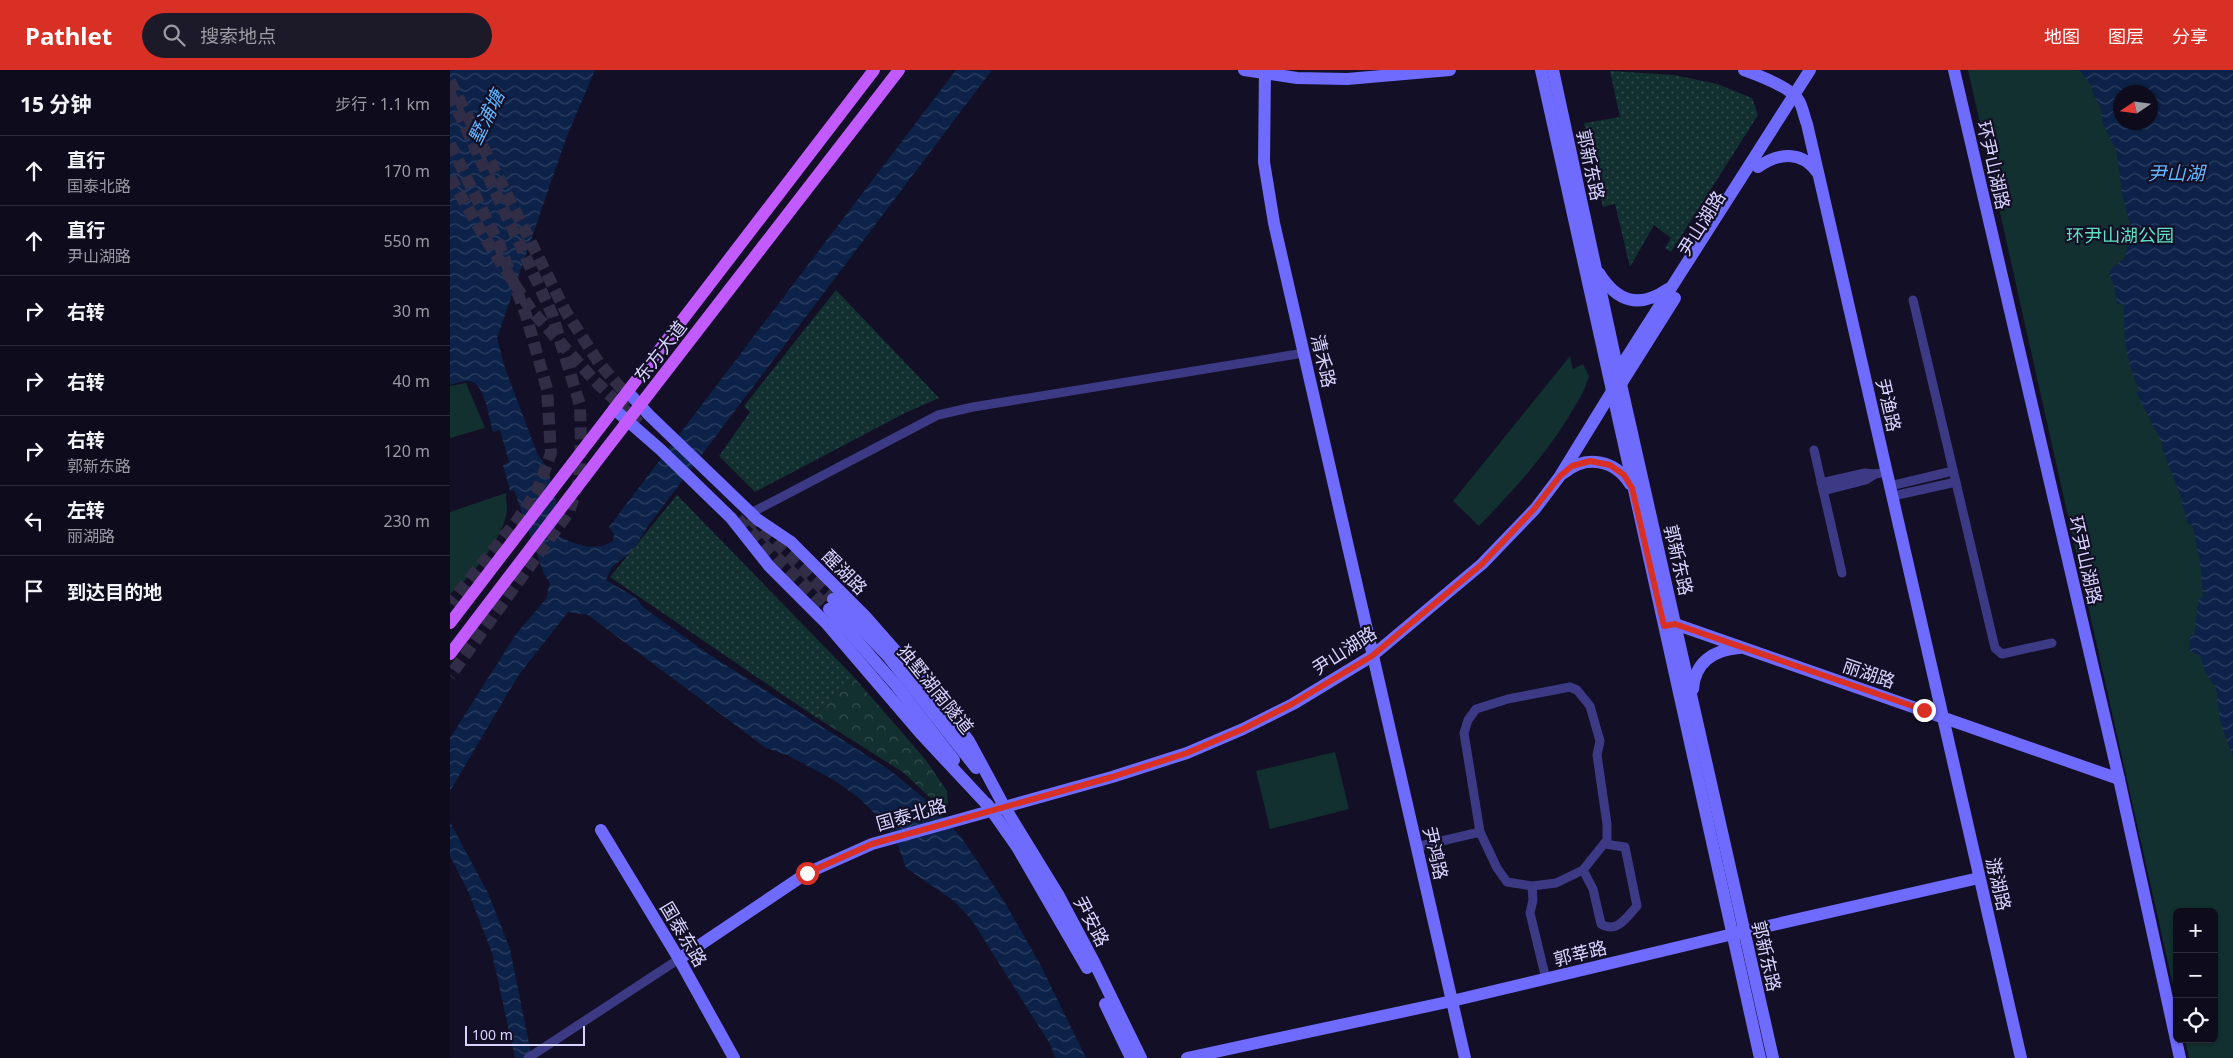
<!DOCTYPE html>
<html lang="zh">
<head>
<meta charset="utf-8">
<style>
	:root { --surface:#0e0b1c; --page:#1c1929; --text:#f1f3f6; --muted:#9b9ba3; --line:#2e2b3b; --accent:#d93025 }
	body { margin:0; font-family:"Noto Sans","Noto Sans SC",sans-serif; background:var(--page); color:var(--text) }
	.controls { position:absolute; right:15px; bottom:15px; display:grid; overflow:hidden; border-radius:8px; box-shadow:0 1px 4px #0004 }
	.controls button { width:45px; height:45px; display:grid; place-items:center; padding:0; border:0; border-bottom:1px solid var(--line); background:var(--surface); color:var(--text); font:25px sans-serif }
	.compass { position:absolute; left:1663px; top:15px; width:45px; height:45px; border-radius:50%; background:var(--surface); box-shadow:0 1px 4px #0004; rotate:257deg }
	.scale { position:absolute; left:15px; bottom:12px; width:120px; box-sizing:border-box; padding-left:5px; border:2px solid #d9d4ff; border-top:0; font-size:14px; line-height:18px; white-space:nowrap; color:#d9d4ff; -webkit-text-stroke:4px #130f26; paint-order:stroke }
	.stop { position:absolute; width:15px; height:15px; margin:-11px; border:4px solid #d93025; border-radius:50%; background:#fff }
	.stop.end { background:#d93025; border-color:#fff; box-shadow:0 1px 5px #0008 }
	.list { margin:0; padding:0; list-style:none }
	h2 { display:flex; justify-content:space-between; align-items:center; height:65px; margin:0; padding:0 20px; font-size:21px }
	h2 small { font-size:16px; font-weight:400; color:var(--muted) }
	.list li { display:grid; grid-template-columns:32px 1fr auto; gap:15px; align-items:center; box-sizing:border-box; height:70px; padding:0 20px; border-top:1px solid var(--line) }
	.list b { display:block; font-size:19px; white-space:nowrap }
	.list p { margin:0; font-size:16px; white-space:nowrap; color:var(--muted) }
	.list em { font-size:16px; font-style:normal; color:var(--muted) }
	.icon { flex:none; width:28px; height:28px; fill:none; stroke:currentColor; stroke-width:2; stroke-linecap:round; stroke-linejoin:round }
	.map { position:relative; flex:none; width:1783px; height:988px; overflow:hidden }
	header { display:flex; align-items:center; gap:30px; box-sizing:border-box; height:70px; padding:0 25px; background:var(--accent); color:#fff }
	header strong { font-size:24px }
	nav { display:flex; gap:28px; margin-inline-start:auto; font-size:18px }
	.search { width:350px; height:45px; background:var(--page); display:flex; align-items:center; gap:12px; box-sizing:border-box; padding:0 18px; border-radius:28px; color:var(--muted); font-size:19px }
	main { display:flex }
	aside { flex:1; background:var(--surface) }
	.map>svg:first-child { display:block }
	.grass { fill:url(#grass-dots) }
	.forest { fill:url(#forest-crowns) }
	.park { fill:#12302f; fill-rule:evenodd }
	.water { fill:url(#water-waves); fill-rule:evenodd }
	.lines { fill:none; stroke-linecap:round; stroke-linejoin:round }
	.secondary-tunnel { stroke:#312d47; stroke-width:12; stroke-dasharray:12 6; stroke-linecap:butt }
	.primary-tunnel { stroke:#312d47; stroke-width:12; stroke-dasharray:12 6; stroke-linecap:butt }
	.street { stroke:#3d3a85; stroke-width:9 }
	.secondary { stroke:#6f6bff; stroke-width:12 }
	.primary { stroke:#c25bff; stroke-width:12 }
	.route { stroke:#d93025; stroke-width:6 }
	.labels { text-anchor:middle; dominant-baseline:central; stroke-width:4.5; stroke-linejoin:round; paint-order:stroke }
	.street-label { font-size:18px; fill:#d9d4ff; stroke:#130f26 }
	.park-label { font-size:18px; fill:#5fe0c0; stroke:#130f26 }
	.water-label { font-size:19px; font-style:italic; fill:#62b6ff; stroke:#130f26 }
</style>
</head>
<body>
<header>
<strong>Pathlet</strong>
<div class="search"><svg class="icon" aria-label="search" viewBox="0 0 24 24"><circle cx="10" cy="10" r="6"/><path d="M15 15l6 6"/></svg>搜索地点</div>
<nav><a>地图</a><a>图层</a><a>分享</a></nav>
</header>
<main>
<aside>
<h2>15 分钟<small>步行 · 1.1 km</small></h2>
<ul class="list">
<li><svg class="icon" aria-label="ahead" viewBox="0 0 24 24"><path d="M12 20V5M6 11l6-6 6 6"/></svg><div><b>直行</b><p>国泰北路</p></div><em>170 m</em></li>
<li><svg class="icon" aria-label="ahead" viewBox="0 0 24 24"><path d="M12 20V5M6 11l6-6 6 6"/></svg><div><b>直行</b><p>尹山湖路</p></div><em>550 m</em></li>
<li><svg class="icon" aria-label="right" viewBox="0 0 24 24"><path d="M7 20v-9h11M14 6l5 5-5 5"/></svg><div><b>右转</b></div><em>30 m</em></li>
<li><svg class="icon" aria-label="right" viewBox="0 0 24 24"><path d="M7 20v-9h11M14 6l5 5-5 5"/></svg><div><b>右转</b></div><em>40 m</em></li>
<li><svg class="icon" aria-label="right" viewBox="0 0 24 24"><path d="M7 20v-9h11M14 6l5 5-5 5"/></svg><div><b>右转</b><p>郭新东路</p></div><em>120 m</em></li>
<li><svg class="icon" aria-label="left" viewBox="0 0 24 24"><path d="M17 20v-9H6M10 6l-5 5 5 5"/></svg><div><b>左转</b><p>丽湖路</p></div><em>230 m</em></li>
<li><svg class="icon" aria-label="arrive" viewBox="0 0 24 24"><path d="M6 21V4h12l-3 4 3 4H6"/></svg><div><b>到达目的地</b></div></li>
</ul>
</aside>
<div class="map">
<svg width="1783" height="988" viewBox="0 0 1783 988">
	<defs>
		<pattern id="grass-dots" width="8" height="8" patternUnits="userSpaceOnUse" patternTransform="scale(1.25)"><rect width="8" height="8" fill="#12302f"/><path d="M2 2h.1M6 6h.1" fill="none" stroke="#344d4e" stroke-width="1.8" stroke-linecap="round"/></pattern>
		<pattern id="forest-crowns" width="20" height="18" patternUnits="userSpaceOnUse" patternTransform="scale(1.25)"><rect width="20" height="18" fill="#12302f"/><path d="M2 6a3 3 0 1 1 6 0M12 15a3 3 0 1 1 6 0" fill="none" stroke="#344d4e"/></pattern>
		<pattern id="water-waves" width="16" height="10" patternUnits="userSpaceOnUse" patternTransform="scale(1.25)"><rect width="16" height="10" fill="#0c2248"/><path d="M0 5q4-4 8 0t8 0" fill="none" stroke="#2f4163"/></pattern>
	</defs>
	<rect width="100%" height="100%" fill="#130f26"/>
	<g class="grass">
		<path d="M1160 1 1224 5 1267 14 1302 28 1308 45 1221 182 1215 178 1221 168 1204 155 1180 197 1165 134 1153 137 1134 53 1170 47Z"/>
		<path d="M386 220 489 328 455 343 305 422 269 386 300 342 294 336Z"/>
		<path d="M227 425 403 606V609L364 646 160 507Z"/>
	</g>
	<path class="forest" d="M403 606 475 689 497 721 498 734 494 737H490L454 703 364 646 403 609Z"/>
	<g class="park">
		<path d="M1518 0H1783V988H1739L1735 969H1764V842H1727V933ZM1670 22H1700V52H1670Z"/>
		<path d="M1120 286 1123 299 1133 294 1139 306C1135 322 1126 334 1118 348 1093 388 1062 422 1029 456L1003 431Z"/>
		<path d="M16 313 35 358 0 368V316Z"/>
		<path d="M56 423C56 430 58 439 56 446 50 473 21 507 0 524V442Z"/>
		<path d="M885 682 899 739 820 759 806 701Z"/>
	</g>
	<g class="water">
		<path d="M0 0H145L117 66 47 268 55 298 87 383 98 399 110 448 105 459V464C122 474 145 483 163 471L164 464 159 457 506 0H542L198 456 182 481 162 497 156 510 186 528 194 538 257 583 441 701 481 734 511 767 554 831 591 896 636 988H605L600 974 521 849 504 831 456 798 448 775 433 752 409 728 384 710 337 685 316 678 138 545 118 542 68 606 0 721V668L66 564 96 529 100 513 94 504 64 420 60 421 53 395 59 392 50 360 43 362C39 349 35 312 19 311 13 311 6 313 0 315Z"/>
		<path d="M1629 0H1783V687L1770 651 1766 618 1755 602 1750 585 1739 581 1740 565H1744L1749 528 1753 527 1750 492 1742 454 1738 455 1730 425 1711 376 1713 375 1686 322 1690 321C1676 294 1673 264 1674 234H1667L1664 216 1659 203 1662 198 1675 188 1681 157 1673 129 1666 80 1653 54 1650 36 1643 24 1641 15ZM1700 22V52H1670V22Z"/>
		<path d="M0 752 38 823 60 879 82 988H65L42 883 18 821 0 786Z"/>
	</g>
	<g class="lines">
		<g class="secondary-tunnel">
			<path d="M0 11 116 242 149 293 182 331"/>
			<path d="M0 107 32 163 81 240 145 311 189 353"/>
			<path d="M299 447 383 529"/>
			<path d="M288 449 379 539"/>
		</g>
		<g class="primary-tunnel">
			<path d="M0 24 102 244 130 335 131 373 129 410 119 442 0 606"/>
			<path d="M0 74 49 174 76 245 97 319 101 383 87 421 66 452 0 533"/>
		</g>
		<g class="street">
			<path d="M1463 230 1545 578 1552 584 1602 573"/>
			<path d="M1364 380 1392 503"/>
			<path d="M1371 413 1415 403 1425 404"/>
			<path d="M1440 416 1503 401"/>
			<path d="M1373 421 1416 410 1425 404 1437 402"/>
			<path d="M1443 426 1506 412"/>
			<path d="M301 443 488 345 523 337 854 283"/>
			<path d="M966 777 1030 762"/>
			<path d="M1133 800 1143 819 1151 854C1167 864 1177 847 1187 836L1175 777 1155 774"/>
			<path d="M1082 816 1106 813 1133 800 1157 770V754L1147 685 1150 671 1140 636 1127 620 1120 617 1058 629 1026 639 1018 650 1014 663 1030 762 1047 798 1057 812 1082 816 1083 830 1080 843 1096 909"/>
			<path d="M78 988 229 889"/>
		</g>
		<g class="secondary">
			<path d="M794 0 847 8 897 9 1000 0"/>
			<path d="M815 0 814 92 824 153 1015 988"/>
			<path d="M1091 0 1310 988"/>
			<path d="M1103 0 1168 301 1323 988"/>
			<path d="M1294 0C1308 5 1342 18 1349 31 1353 38 1354 47 1357 54L1571 988"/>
			<path d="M1504 0 1669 709 1730 988"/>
			<path d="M1308 97C1328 83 1351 80 1367 102"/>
			<path d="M1149 203C1167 232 1189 239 1218 219"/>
			<path d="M1169 317 1225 228"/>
			<path d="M178 322 199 345 307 449 341 472 415 546 473 612 519 671 554 736 609 826 643 890 691 988"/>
			<path d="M164 339 211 380 281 448 319 496 377 554 472 665 542 740"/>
			<path d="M1114 403C1136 384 1165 390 1180 414"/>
			<path d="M383 529 437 585 526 698"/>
			<path d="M379 539 445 614 504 690"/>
			<path d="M1219 555 1225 554 1669 709"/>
			<path d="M1243 619C1245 592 1263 580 1289 578"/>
			<path d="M537 734 567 777 637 898"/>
			<path d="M151 760 229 889 284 988"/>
			<path d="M229 889 357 803 422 774 662 707 737 683 793 659 843 634 922 586 1032 494 1085 439 1110 406 1161 323 1168 301 1360 0"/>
			<path d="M655 934 681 988"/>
			<path d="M737 988 1002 931 1283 864 1529 808"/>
		</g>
		<g class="primary">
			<path d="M0 553 424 0"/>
			<path d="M0 584 153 383 449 0"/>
		</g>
	</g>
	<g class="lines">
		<path class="route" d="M357 803 422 774 662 707 737 683 793 659 842 634 922 586 1032 494 1084 439 1110 406 1122 396 1140 391 1160 395 1174 405 1182 418 1214 556 1225 554 1474 640"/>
	</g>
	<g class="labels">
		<g class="street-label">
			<text transform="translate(1141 95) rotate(78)">郭新东路</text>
			<text transform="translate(1544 95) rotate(77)">环尹山湖路</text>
			<text transform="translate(1251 153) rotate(-58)">尹山湖路</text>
			<text transform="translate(210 281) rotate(-52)">东方大道</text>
			<text transform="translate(874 291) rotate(77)">清禾路</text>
			<text transform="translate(1439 335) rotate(77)">尹渔路</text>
			<text transform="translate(1229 490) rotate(77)">郭新东路</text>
			<text transform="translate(1636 490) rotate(77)">环尹山湖路</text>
			<text transform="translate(395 502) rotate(45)">醒湖路</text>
			<text transform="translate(894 580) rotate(-33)">尹山湖路</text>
			<text transform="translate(1419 603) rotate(19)">丽湖路</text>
			<text transform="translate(486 619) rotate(51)">独墅湖南隧道</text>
			<text transform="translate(461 744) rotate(-16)">国泰北路</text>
			<text transform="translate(986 783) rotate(77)">尹鸿路</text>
			<text transform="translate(1549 814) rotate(77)">游湖路</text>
			<text transform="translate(642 851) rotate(62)">尹安路</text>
			<text transform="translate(234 864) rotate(59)">国泰东路</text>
			<text transform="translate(1130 883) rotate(-14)">郭莘路</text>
			<text transform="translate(1317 886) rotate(77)">郭新东路</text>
		</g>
		<g class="park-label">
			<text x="1670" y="165">环尹山湖公园</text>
		</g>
		<g class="water-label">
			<text transform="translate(36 47) rotate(-64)">墅浦塘</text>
			<text x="1726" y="103">尹山湖</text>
		</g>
	</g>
</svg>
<div class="controls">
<button>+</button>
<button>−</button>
<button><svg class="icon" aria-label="locate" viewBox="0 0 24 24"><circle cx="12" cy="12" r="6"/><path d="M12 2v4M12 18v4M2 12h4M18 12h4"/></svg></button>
</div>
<svg class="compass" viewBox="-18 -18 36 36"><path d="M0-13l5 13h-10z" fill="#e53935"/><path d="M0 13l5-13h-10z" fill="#9b9ba3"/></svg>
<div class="scale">100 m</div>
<div class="stop" style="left:357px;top:803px"></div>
<div class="stop end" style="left:1474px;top:640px"></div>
</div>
</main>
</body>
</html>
